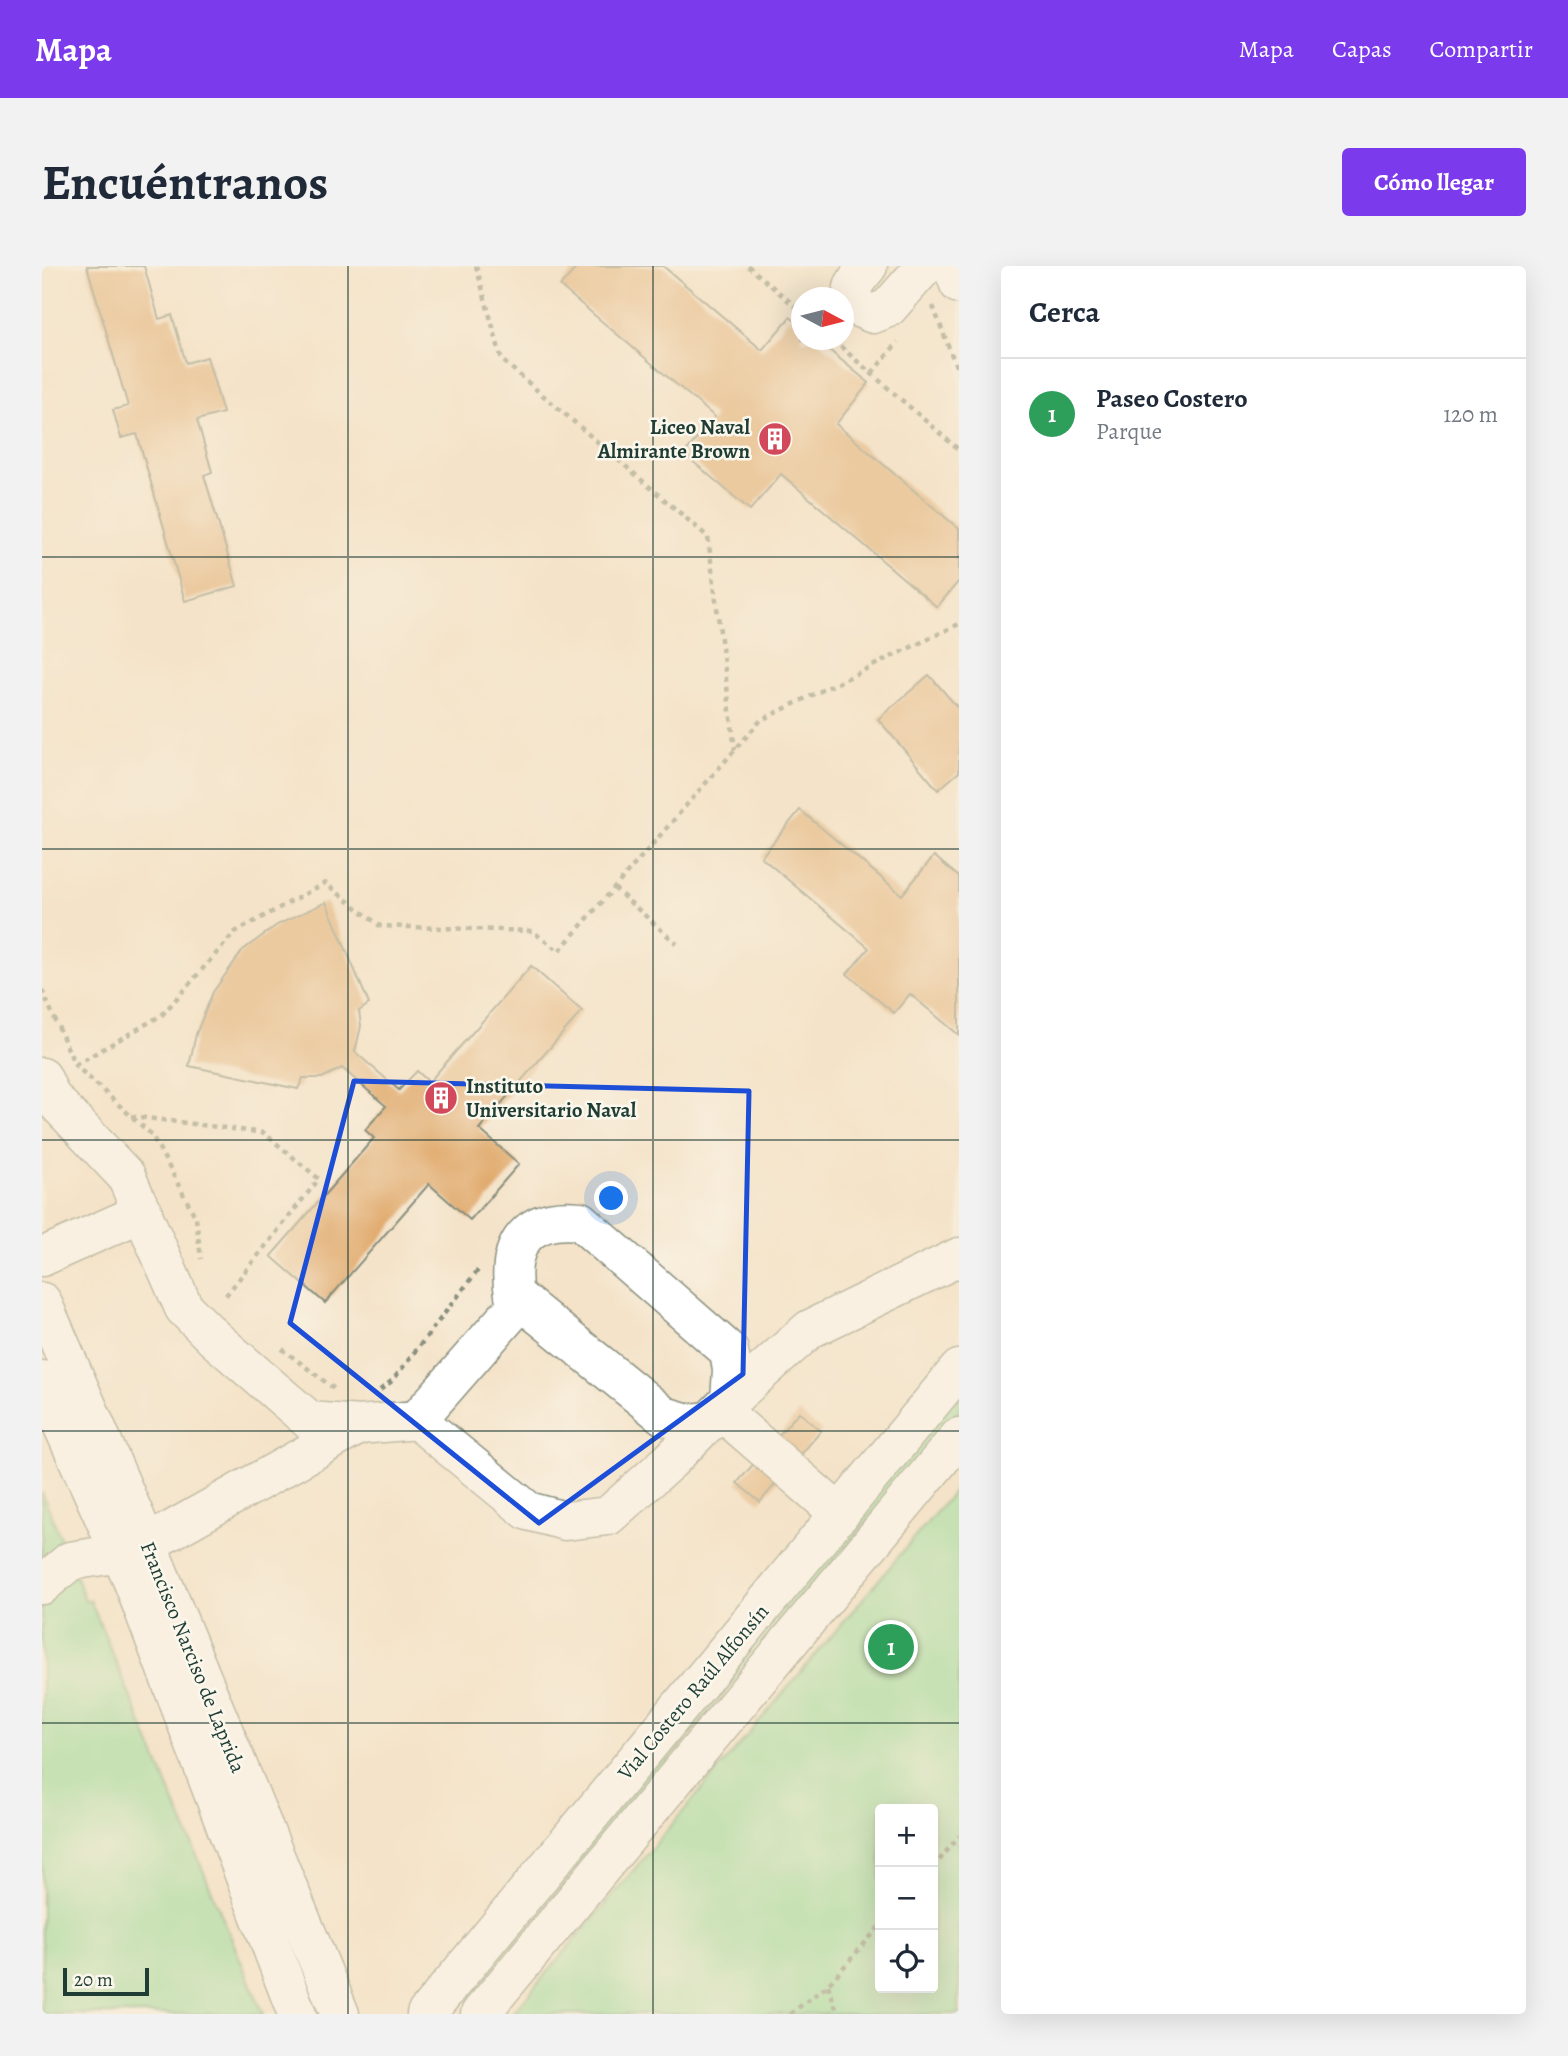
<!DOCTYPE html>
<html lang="es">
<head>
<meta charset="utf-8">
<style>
	:root { --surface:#fff; --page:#f2f2f3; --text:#1f2937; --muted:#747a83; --line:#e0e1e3; --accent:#7c3aed }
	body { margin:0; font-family:Alegreya,serif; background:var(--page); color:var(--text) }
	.controls { position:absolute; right:21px; bottom:21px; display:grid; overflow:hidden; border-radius:7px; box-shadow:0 7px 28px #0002 }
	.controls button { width:63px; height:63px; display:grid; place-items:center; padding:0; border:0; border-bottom:2px solid var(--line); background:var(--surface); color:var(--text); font:35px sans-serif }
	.compass { position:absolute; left:749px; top:21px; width:63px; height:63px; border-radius:50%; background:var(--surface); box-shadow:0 7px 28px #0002; rotate:97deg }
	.scale { position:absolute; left:21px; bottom:18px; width:86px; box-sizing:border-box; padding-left:7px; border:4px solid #1f3d34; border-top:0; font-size:19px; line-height:24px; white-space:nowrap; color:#1f3d34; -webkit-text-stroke:5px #fbf7ec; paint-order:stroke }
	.you { position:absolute; left:570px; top:933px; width:24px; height:24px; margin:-18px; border:5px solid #fff; border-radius:50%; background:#1a73e8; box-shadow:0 0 0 10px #1a73e833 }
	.badge { display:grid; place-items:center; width:46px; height:46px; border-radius:50%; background:var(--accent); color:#fff; font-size:23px; font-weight:700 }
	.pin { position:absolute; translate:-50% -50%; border:4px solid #fff; box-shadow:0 2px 7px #0006 }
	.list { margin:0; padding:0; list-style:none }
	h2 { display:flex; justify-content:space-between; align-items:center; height:91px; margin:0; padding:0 28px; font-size:30px }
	h2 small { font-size:23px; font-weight:400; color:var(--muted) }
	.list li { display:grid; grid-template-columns:46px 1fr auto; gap:21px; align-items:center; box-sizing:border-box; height:112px; padding:0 28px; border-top:2px solid var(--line) }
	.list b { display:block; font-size:26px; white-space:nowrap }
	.list p { margin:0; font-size:23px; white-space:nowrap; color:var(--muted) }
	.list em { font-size:23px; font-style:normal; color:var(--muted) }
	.icon { flex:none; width:38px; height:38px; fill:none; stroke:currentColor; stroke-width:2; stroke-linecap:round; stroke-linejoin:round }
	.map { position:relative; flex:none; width:917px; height:1748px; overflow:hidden; border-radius:7px }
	header { display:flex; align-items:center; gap:42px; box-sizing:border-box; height:98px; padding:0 35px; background:var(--accent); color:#fff }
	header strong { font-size:33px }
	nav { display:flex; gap:38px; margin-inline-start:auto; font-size:24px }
	.intro { display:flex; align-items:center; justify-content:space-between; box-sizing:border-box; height:168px; padding:0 42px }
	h1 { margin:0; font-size:49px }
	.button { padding:18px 32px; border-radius:7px; background:var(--accent); color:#fff; font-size:24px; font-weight:700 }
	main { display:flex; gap:42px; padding:0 42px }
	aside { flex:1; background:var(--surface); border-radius:7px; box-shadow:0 7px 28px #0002 }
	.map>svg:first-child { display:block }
	.green { fill:#91de9b; stroke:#588e68; stroke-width:2; fill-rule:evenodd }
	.building { fill:#e1ac70 }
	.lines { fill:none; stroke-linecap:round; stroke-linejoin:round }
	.minor-casing { stroke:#8a907e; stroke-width:41 }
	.path { stroke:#8a907e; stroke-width:4.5; stroke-dasharray:5 5; stroke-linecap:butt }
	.minor { stroke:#fff; stroke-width:38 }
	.marked { fill:none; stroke:#1d4ed8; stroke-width:5; stroke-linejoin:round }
	.grid { fill:none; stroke:#1f3d34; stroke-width:2; stroke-opacity:0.55 }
	.labels { text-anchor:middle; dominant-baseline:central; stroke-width:5; stroke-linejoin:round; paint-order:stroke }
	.poi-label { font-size:21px; font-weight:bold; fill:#1f3d34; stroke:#fbf7ec; text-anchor:end }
	.street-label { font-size:21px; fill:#1f3d34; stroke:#fbf7ec }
</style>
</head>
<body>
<header>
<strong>Mapa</strong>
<nav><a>Mapa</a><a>Capas</a><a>Compartir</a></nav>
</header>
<div class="intro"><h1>Encuéntranos</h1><a class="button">Cómo llegar</a></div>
<main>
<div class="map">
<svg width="917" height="1748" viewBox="0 0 917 1748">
	<rect width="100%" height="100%" fill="#fbf7ec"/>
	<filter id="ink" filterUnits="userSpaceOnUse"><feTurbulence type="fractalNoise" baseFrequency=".0143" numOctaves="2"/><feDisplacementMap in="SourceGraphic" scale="14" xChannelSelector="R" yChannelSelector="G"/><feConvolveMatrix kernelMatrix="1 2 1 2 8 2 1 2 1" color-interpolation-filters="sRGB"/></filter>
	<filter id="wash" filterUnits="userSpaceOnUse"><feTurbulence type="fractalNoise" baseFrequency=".00686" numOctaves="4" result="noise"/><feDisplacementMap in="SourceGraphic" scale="28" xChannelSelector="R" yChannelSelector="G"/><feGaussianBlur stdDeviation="1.57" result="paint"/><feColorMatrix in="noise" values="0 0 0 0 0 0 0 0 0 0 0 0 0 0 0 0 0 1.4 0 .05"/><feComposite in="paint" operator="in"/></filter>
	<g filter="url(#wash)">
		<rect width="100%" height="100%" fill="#f4e3c9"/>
		<g class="green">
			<path d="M917 1123V1145L427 1736 418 1727Z"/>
			<path d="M917 1219V1748H470ZM838 1543H891V1722H838Z"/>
			<path d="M0 1226 44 1336 48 1334 221 1748H0Z"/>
		</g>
		<g id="blocks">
			<g class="building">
				<path d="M45 0H102L117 53 130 49 144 97 165 91 181 147 155 154 170 206 162 209 195 320 143 335 95 168 79 172 71 144 86 140Z"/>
				<path d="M536 0H621L720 84 748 51 760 60V74H775L827 117 794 158 917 263V315L895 341 739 208 708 244 642 188 673 151 518 20Z"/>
				<path d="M887 409 917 443V506L896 524 836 453Z"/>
				<path d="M758 544 860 629 892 590 917 611V769L868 728 852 747 805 708 827 682 719 591Z"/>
				<path d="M284 636 327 738 317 745 319 760 313 786 357 824 375 805 387 816 489 700 540 745 437 863 477 898 428 954 387 918 283 1037 229 990 332 872 323 864 344 840 300 802 280 812H261L256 823 147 800 154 768 171 726 201 684 235 659Z"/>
				<path d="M757 1146 779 1165 718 1236 695 1217Z"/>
			</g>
		</g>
	</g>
	<g filter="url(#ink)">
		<use href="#blocks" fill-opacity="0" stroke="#8a907e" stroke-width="2"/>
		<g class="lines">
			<g class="minor-casing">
				<g id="minor">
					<path d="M826 0C815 13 804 23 814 41L831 48 846 42 883 0"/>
					<path d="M910 0 917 18"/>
					<path d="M0 811 9 831 84 910 142 1042 173 1073 268 1155 317 1159 375 1154 486 1245 523 1255 566 1250 628 1195 688 1134 768 1063 917 991"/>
					<path d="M0 991 101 946"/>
					<path d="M0 1036 105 1278 298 1748"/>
					<path d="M0 1114 91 1316 255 1748"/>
					<path d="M679 1145 798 1248"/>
					<path d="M375 1154 479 1035"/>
					<path d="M670 1155 646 1157 622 1150 472 1029C464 979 485 949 538 955L687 1085 690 1104 688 1134"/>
					<path d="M0 1319 28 1295 79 1287 105 1278 317 1159"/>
					<path d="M384 1748 917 1103"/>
					<path d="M438 1748 917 1171"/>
				</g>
			</g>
			<g class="path">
				<path d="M434 0 460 94 666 271 693 484"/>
				<path d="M706 0 760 46"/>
				<path d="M891 40 917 108"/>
				<path d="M791 74 917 184"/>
				<path d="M830 107 856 76"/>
				<path d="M572 622 635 678"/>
				<path d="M0 724 33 799 110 869 154 952 159 993"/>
				<path d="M33 799 120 749 193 666 283 617 338 660 490 665 517 685 719 454 917 358"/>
				<path d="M89 850 222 867 277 913 181 1033"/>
				<path d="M240 1083 294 1124"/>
				<path d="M338 1124 351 1114 436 1004"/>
				<path d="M891 1602 917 1570"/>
				<path d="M786 1719 796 1748"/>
				<path d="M748 1748 786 1719 838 1660"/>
			</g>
			<use href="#minor" class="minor"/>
		</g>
	</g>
	<path d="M0 0H917V1748H0ZM312 815 707 825 701 1108 497 1257 248 1057Z" fill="#f4e3c9" fill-opacity=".55" fill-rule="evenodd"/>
	<path class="marked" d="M312 815 707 825 701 1108 497 1257 248 1057Z"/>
	<path class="grid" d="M306 0V1748M611 0V1748M0 291H917M0 583H917M0 874H917M0 1165H917M0 1457H917"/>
	<defs>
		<g id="building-disc" transform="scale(1.75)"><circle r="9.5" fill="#d1495b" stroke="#fbf7ec"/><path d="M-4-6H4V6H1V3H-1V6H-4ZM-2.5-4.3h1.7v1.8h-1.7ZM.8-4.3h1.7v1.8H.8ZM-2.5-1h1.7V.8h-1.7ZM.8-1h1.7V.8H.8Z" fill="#fff"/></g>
	</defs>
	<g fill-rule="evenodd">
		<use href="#building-disc" x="733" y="173"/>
		<use href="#building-disc" x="399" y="832"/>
	</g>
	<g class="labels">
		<g class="poi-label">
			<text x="708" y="161">Liceo Naval<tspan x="708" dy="24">Almirante Brown</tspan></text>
			<text x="424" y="820" text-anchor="start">Instituto<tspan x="424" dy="24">Universitario Naval</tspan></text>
		</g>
		<g class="street-label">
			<text transform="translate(151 1391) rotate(68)">Francisco Narciso de Laprida</text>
			<text transform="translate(651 1426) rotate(-50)">Vial Costero Raúl Alfonsín</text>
		</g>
	</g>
</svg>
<div class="controls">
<button>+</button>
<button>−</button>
<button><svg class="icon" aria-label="locate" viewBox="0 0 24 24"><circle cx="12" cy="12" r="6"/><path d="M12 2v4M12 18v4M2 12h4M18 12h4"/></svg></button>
</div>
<svg class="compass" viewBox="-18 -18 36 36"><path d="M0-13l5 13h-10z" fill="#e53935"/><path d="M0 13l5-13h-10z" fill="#747a83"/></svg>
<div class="scale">20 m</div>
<div class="you"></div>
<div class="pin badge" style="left:849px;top:1381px;background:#2e9e5b">1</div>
</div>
<aside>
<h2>Cerca<small></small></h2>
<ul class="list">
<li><span class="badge" style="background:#2e9e5b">1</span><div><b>Paseo Costero</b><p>Parque</p></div><em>120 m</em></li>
</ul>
</aside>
</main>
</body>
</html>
